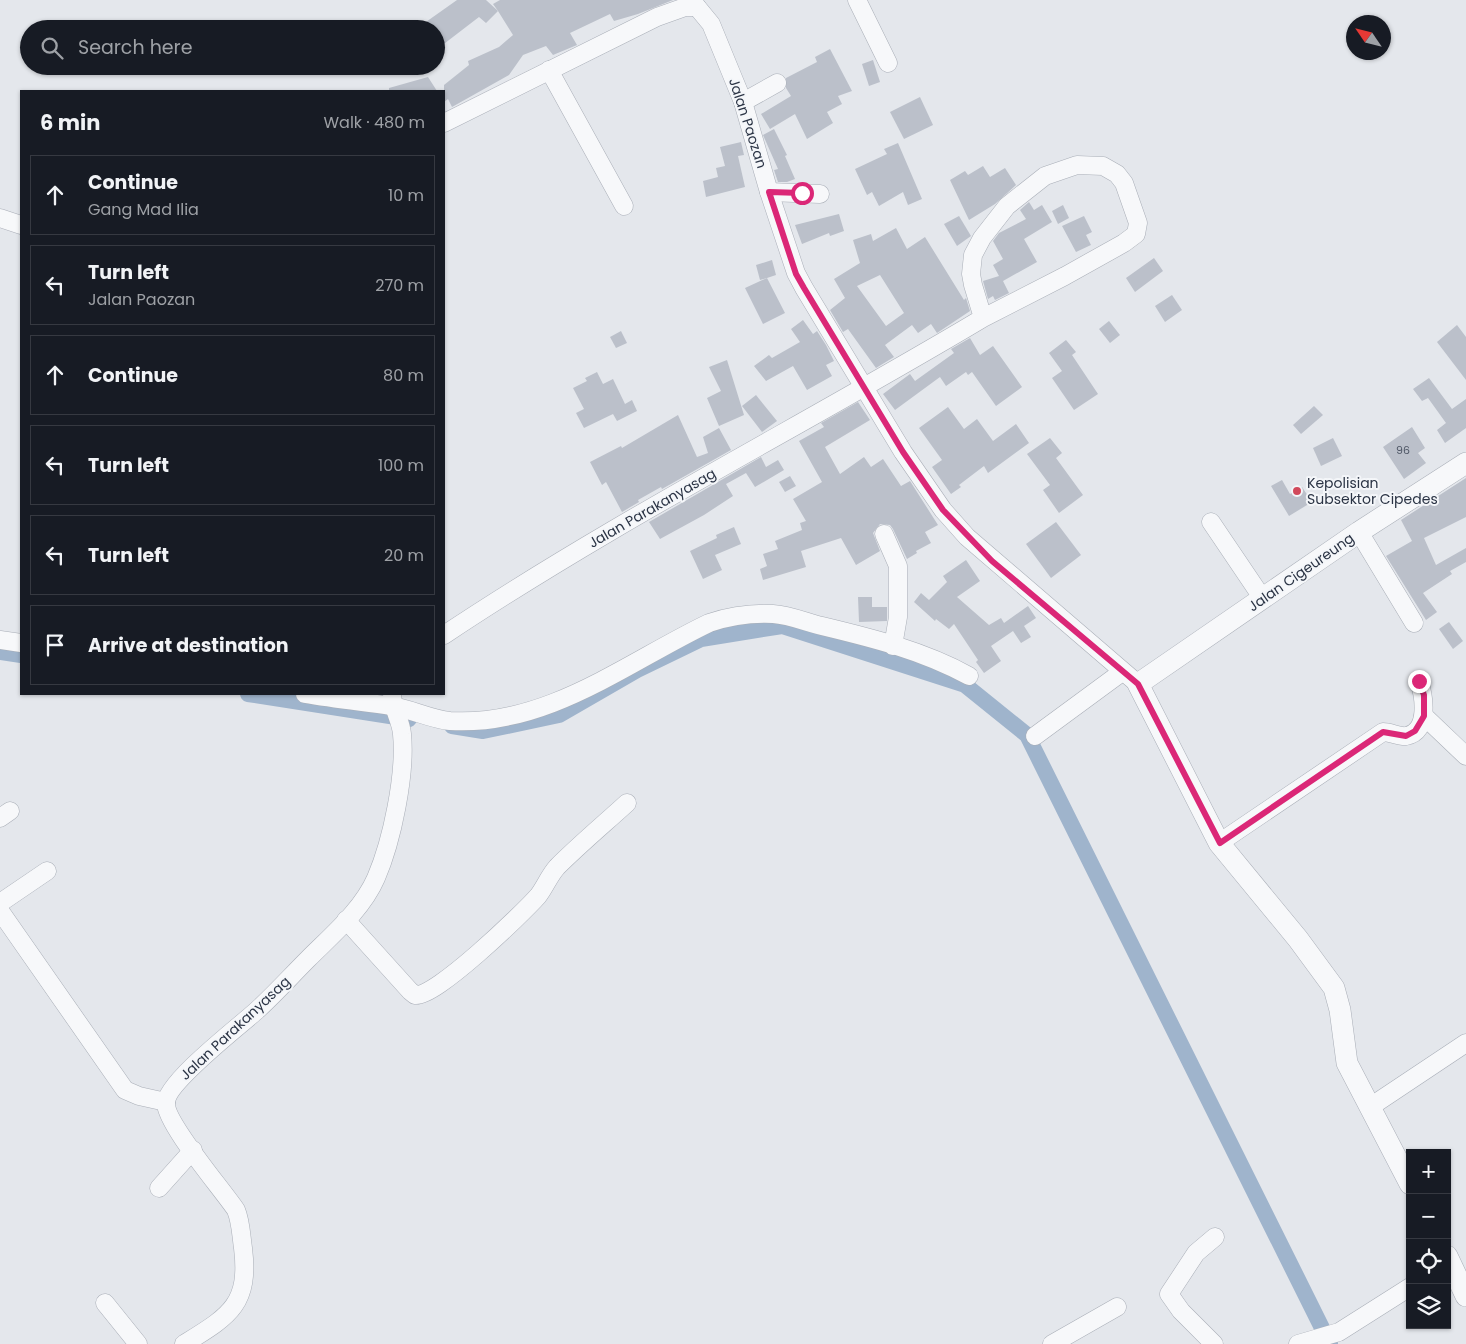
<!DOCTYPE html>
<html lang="en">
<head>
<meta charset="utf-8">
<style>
	:root { --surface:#171b24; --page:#242831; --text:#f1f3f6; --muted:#9ea1a6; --line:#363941 }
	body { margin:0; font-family:Poppins,sans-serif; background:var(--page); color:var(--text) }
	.controls { position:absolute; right:15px; bottom:15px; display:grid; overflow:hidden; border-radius:0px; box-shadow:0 1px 4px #0004 }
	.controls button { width:45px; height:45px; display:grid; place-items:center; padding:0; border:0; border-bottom:1px solid var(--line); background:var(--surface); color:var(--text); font:25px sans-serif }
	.compass { position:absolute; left:1346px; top:15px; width:45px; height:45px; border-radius:50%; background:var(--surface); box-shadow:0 1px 4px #0004; rotate:305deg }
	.stop { position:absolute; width:15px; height:15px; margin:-11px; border:4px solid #db2777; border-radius:50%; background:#fff }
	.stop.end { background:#db2777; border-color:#fff; box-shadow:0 1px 5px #0008 }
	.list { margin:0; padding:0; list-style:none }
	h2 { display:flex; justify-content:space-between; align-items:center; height:65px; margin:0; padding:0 20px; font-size:21px }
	h2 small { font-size:16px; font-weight:400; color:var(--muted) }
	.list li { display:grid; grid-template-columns:32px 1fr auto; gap:15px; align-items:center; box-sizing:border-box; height:80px; margin:0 10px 10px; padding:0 10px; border:1px solid var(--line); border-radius:0px }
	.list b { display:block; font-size:19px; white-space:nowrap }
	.list p { margin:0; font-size:16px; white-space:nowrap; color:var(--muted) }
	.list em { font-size:16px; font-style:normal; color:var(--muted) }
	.icon { flex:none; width:28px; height:28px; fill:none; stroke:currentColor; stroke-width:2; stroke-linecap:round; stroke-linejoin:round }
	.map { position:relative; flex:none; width:1466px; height:1344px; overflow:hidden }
	.search { position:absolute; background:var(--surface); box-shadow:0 1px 4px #0004; left:20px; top:20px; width:425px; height:55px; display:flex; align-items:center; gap:12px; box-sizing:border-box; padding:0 18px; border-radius:28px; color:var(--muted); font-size:19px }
	.panel { position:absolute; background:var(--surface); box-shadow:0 1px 4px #0004; left:20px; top:90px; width:425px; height:605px; border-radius:0px }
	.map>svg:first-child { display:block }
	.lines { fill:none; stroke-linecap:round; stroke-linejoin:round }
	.canal { stroke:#9fb4cc; stroke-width:16 }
	.building { fill:#bbc0ca; fill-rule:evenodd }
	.minor-casing { stroke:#a9aeb7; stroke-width:19 }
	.tertiary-casing { stroke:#a9aeb7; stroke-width:22 }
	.minor { stroke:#f7f8fa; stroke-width:18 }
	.tertiary { stroke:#f7f8fa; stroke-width:21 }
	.route { stroke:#db2777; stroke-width:6 }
	.poi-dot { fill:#d1495b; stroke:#f4f6f9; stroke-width:2 }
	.labels { text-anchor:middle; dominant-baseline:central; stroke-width:4; stroke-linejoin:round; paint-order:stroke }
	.number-label { font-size:11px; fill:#4f5766 }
	.street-label { font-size:14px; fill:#2b3445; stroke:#f4f6f9 }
	.poi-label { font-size:14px; fill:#2b3445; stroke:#f4f6f9; text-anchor:start }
</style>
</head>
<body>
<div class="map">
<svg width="1466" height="1344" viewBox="0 0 1466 1344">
	<rect width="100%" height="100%" fill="#e4e7ec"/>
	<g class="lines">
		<g class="canal">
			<path d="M0 652 21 655"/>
			<path d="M248 694 409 719"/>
			<path d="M452 726 483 731 559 715 637 670 701 639 782 626 965 685 1027 735 1330 1344"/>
		</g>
	</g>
	<g class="building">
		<path d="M457 0H486L498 11 493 4 500 0H673L638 14 614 21 610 14 570 33 577 45 553 55 546 46 523 55 509 75 452 107 448 99 444 102V85L469 65 468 61 499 47 513 35 498 11 486 23 479 17 436 50V29H416Z"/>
		<path d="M830 49 852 91 838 96 842 104 827 112 833 123 807 139 795 114 770 129 761 114 791 96 786 88V78L817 62 815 57Z"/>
		<path d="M873 60 880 82 869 86 862 64Z"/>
		<path d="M428 77 437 91H389V88Z"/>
		<path d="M920 97 933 125 904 139 890 112Z"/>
		<path d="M774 129 787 155 785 156 795 179 787 182H778L774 170 778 169 763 135Z"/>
		<path d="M741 142 744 155 738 156 745 187 706 197 703 181 718 177 716 168 725 166 720 147Z"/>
		<path d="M898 143 922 199 908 205 903 192 879 206 872 192 867 195 855 169 887 154 884 149Z"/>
		<path d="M983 166 990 177 1005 168 1016 185 995 204 969 220 950 180 965 171 968 175Z"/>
		<path d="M1029 202 1034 210 1042 205 1052 222 1024 239 1037 262 1003 281 1009 293 995 300 993 296 988 299 983 281 999 276 993 265 1003 259 993 241 999 233 1026 219 1020 210Z"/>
		<path d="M1063 205 1069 218 1058 224 1052 211Z"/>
		<path d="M839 214 844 231 830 236 829 233 802 244 795 225Z"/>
		<path d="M959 216 971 236 957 246 944 224Z"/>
		<path d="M1084 216 1092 232 1086 235 1091 245 1076 252 1062 226Z"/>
		<path d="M896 228 907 249 925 237 964 300 966 298 970 311 937 333 931 324 918 333 912 325 885 345 894 357 876 368 848 329 843 332 830 310 845 298 834 279 860 263 853 240 871 234 873 241ZM880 275 904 313 886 326 857 286Z"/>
		<path d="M1154 258 1163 271 1135 292 1126 278Z"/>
		<path d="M772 260 776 275 767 278 785 313 763 324 745 288 767 278 760 280 756 265Z"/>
		<path d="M1172 295 1182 310 1165 322 1155 306Z"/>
		<path d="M803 320 813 334 817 331 826 345 834 361 826 365 832 376 807 390 793 366 766 381 754 366 769 355 772 358 800 342 791 329Z"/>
		<path d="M1109 321 1120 335 1110 343 1099 329Z"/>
		<path d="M1457 325 1466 337V380L1437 342Z"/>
		<path d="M621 331 627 343 616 348 610 337Z"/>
		<path d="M970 338 980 355 993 346 1022 387 996 406 972 372 968 375 966 372 946 386 940 377 895 410 883 394 910 374 915 381 954 353 951 349Z"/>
		<path d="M1066 340 1076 352 1072 355 1098 394 1074 410 1052 378 1062 371 1049 353Z"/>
		<path d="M727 360 744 415 719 426 707 398 721 391 709 367Z"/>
		<path d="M597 372 603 384 613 379 625 404 632 400 637 411 617 421 613 414 584 428 576 413 584 409 573 388 587 381 585 378Z"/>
		<path d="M1429 378 1452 409 1466 399V428L1445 443 1437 430 1446 423 1428 398 1422 401 1413 389Z"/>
		<path d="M756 395 777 421 762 432 742 406Z"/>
		<path d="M858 402 870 420 825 447 840 474 864 457 871 467 883 459 901 486 910 481 938 525 925 532 931 543 916 551 917 553 907 559 893 529 890 525 880 524 873 533 880 551 856 565 841 538 801 551 806 567 763 580 760 569 767 566 763 554 778 549 775 541 802 530 800 523 806 521 793 499 822 482 799 441 824 427 821 423Z"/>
		<path d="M1314 406 1323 415 1301 434 1293 425Z"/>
		<path d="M948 407 964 429 977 419 993 441 1016 424 1029 443 988 473 984 466 959 485 961 487 951 494 932 467 942 460 919 428Z"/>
		<path d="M678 415 697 457 708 453 703 437 719 428 731 450 662 489 661 487 638 500 639 502 622 512 606 482 602 485 590 462 621 446 622 448Z"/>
		<path d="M1412 427 1425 448 1418 453 1426 463 1404 479 1383 447Z"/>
		<path d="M1050 438 1062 453 1056 458 1083 495 1059 513 1043 490 1050 485 1027 454Z"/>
		<path d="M1333 438 1342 456 1321 466 1313 448Z"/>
		<path d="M761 457 766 467 778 460 784 470 755 487 746 473 726 484 733 496 704 515 660 539 649 522Z"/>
		<path d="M790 476 796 486 785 492 779 482Z"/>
		<path d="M1466 478V517L1424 538 1436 565 1466 548V562L1450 571 1452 574 1423 593 1437 612 1426 620 1386 556 1412 541 1401 520Z"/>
		<path d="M1282 480 1290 494 1302 487 1312 502 1289 516 1271 486Z"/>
		<path d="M1056 522 1081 555 1051 578 1026 544Z"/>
		<path d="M734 527 741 544 715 555 722 570 703 579 690 551 717 538 716 535Z"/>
		<path d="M966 560 980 581 957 597 989 625 1001 618 1004 623 1028 606 1036 618 1024 626 1031 637 1021 643 1013 631 991 646 1001 661 984 673 976 662 978 660 954 624 949 629 936 619 935 621 914 602 921 593 929 600 947 582 943 576Z"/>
		<path d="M858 597H872V607H887V621L859 622Z"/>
		<path d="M1449 622 1463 641 1453 649 1439 629Z"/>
	</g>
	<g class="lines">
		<g class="minor-casing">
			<g id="minor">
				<path d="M857 0 888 63"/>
				<path d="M697 7 711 24 743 102 769 192 796 273 804 288 903 452 943 510 967 537 1138 684"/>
				<path d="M549 70 624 206"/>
				<path d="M743 102 777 83"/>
				<path d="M444 123 657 17 685 7H697"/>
				<path d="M769 192 820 194"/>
				<path d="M0 218 21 225"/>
				<path d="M1211 522 1263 599"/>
				<path d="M1359 532 1414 623"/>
				<path d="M884 534 898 566V617L893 646"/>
				<path d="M444 635C618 519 804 425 983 318L973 285 971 274 973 255 982 238 1007 206 1045 176 1077 165 1103 166 1117 174 1124 183 1138 223 1136 234 1124 243 1065 276 983 318"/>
				<path d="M0 640 21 643"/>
				<path d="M305 694C334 699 363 702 391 706 412 709 429 719 450 721 547 727 627 662 709 623 730 616 751 613 773 614 789 615 806 622 822 626 872 638 924 651 969 676"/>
				<path d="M1424 716 1466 756"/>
				<path d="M1035 736 1122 672"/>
				<path d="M0 818 10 811"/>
				<path d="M1219 843 1383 732C1390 732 1400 737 1406 736 1430 732 1424 696 1419 681"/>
				<path d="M0 903 47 871"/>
				<path d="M0 911 125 1090 139 1096 166 1102"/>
				<path d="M346 920 410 991 415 995C434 999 523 913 538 896 545 887 549 876 557 867 579 845 604 824 627 803"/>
				<path d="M1370 1107 1466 1043"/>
				<path d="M159 1188 193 1150"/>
				<path d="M105 1303 138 1344"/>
				<path d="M184 1344C229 1316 250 1305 243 1248 241 1235 241 1222 236 1210 222 1189 165 1123 166 1103 166 1083 237 1028 255 1012 273 996 290 977 308 959 332 935 362 910 376 878 392 841 406 774 402 734 401 720 392 708 392 694"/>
				<path d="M1052 1344 1117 1307"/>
				<path d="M1214 1344 1181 1311 1169 1294 1196 1253 1215 1237"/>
				<path d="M1298 1344 1339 1332 1410 1287"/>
			</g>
		</g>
		<g class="tertiary-casing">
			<g id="tertiary">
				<path d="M1410 1184 1347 1063 1340 1010 1334 988 1298 939 1219 843 1138 684 1359 532 1466 463"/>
				<path d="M1447 1256 1466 1296"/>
			</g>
		</g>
		<use href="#minor" class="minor"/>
		<use href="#tertiary" class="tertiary"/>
	</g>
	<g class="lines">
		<path class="route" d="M802 193 769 192 796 274 804 288 903 452 943 510 992 561 1138 684 1220 843 1383 732 1406 736 1415 731 1424 716V695L1419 681"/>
	</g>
	<circle class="poi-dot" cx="1297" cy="491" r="5"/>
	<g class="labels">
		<g class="number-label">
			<text x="1403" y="450">96</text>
		</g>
		<g class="street-label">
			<text transform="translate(748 123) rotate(72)">Jalan Paozan</text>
			<text transform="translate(652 508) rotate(-30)">Jalan Parakanyasag</text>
			<text transform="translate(1301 572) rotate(-35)">Jalan Cigeureung</text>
			<text transform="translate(235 1028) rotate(-43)">Jalan Parakanyasag</text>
		</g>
		<g class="poi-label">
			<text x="1307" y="483">Kepolisian<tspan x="1307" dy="16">Subsektor Cipedes</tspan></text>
		</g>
	</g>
</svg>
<div class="controls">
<button>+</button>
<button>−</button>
<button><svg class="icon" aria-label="locate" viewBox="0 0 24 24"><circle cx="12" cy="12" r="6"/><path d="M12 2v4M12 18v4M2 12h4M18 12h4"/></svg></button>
<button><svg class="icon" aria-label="layers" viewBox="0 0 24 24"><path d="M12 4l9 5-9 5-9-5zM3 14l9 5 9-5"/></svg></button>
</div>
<svg class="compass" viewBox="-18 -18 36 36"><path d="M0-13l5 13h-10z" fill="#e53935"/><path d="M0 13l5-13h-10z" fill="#9ea1a6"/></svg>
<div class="stop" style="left:802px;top:193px"></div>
<div class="stop end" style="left:1419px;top:681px"></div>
<div class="search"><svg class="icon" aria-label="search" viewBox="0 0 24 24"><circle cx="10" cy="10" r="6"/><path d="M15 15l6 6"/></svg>Search here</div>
<section class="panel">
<h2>6 min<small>Walk · 480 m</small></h2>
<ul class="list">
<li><svg class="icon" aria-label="ahead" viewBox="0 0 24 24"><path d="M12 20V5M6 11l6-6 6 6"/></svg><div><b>Continue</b><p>Gang Mad Ilia</p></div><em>10 m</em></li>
<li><svg class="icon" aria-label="left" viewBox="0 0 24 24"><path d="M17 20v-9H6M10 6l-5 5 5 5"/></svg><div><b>Turn left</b><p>Jalan Paozan</p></div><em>270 m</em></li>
<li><svg class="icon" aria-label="ahead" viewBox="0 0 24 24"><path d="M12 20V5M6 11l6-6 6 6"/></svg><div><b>Continue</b></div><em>80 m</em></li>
<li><svg class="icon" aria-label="left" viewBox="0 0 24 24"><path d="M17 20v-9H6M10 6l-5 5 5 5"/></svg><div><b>Turn left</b></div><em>100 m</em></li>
<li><svg class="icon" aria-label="left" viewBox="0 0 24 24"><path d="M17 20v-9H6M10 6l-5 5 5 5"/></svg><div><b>Turn left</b></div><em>20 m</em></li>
<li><svg class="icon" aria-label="arrive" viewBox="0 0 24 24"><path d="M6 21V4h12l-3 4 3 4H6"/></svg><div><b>Arrive at destination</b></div></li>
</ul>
</section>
</div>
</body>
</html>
